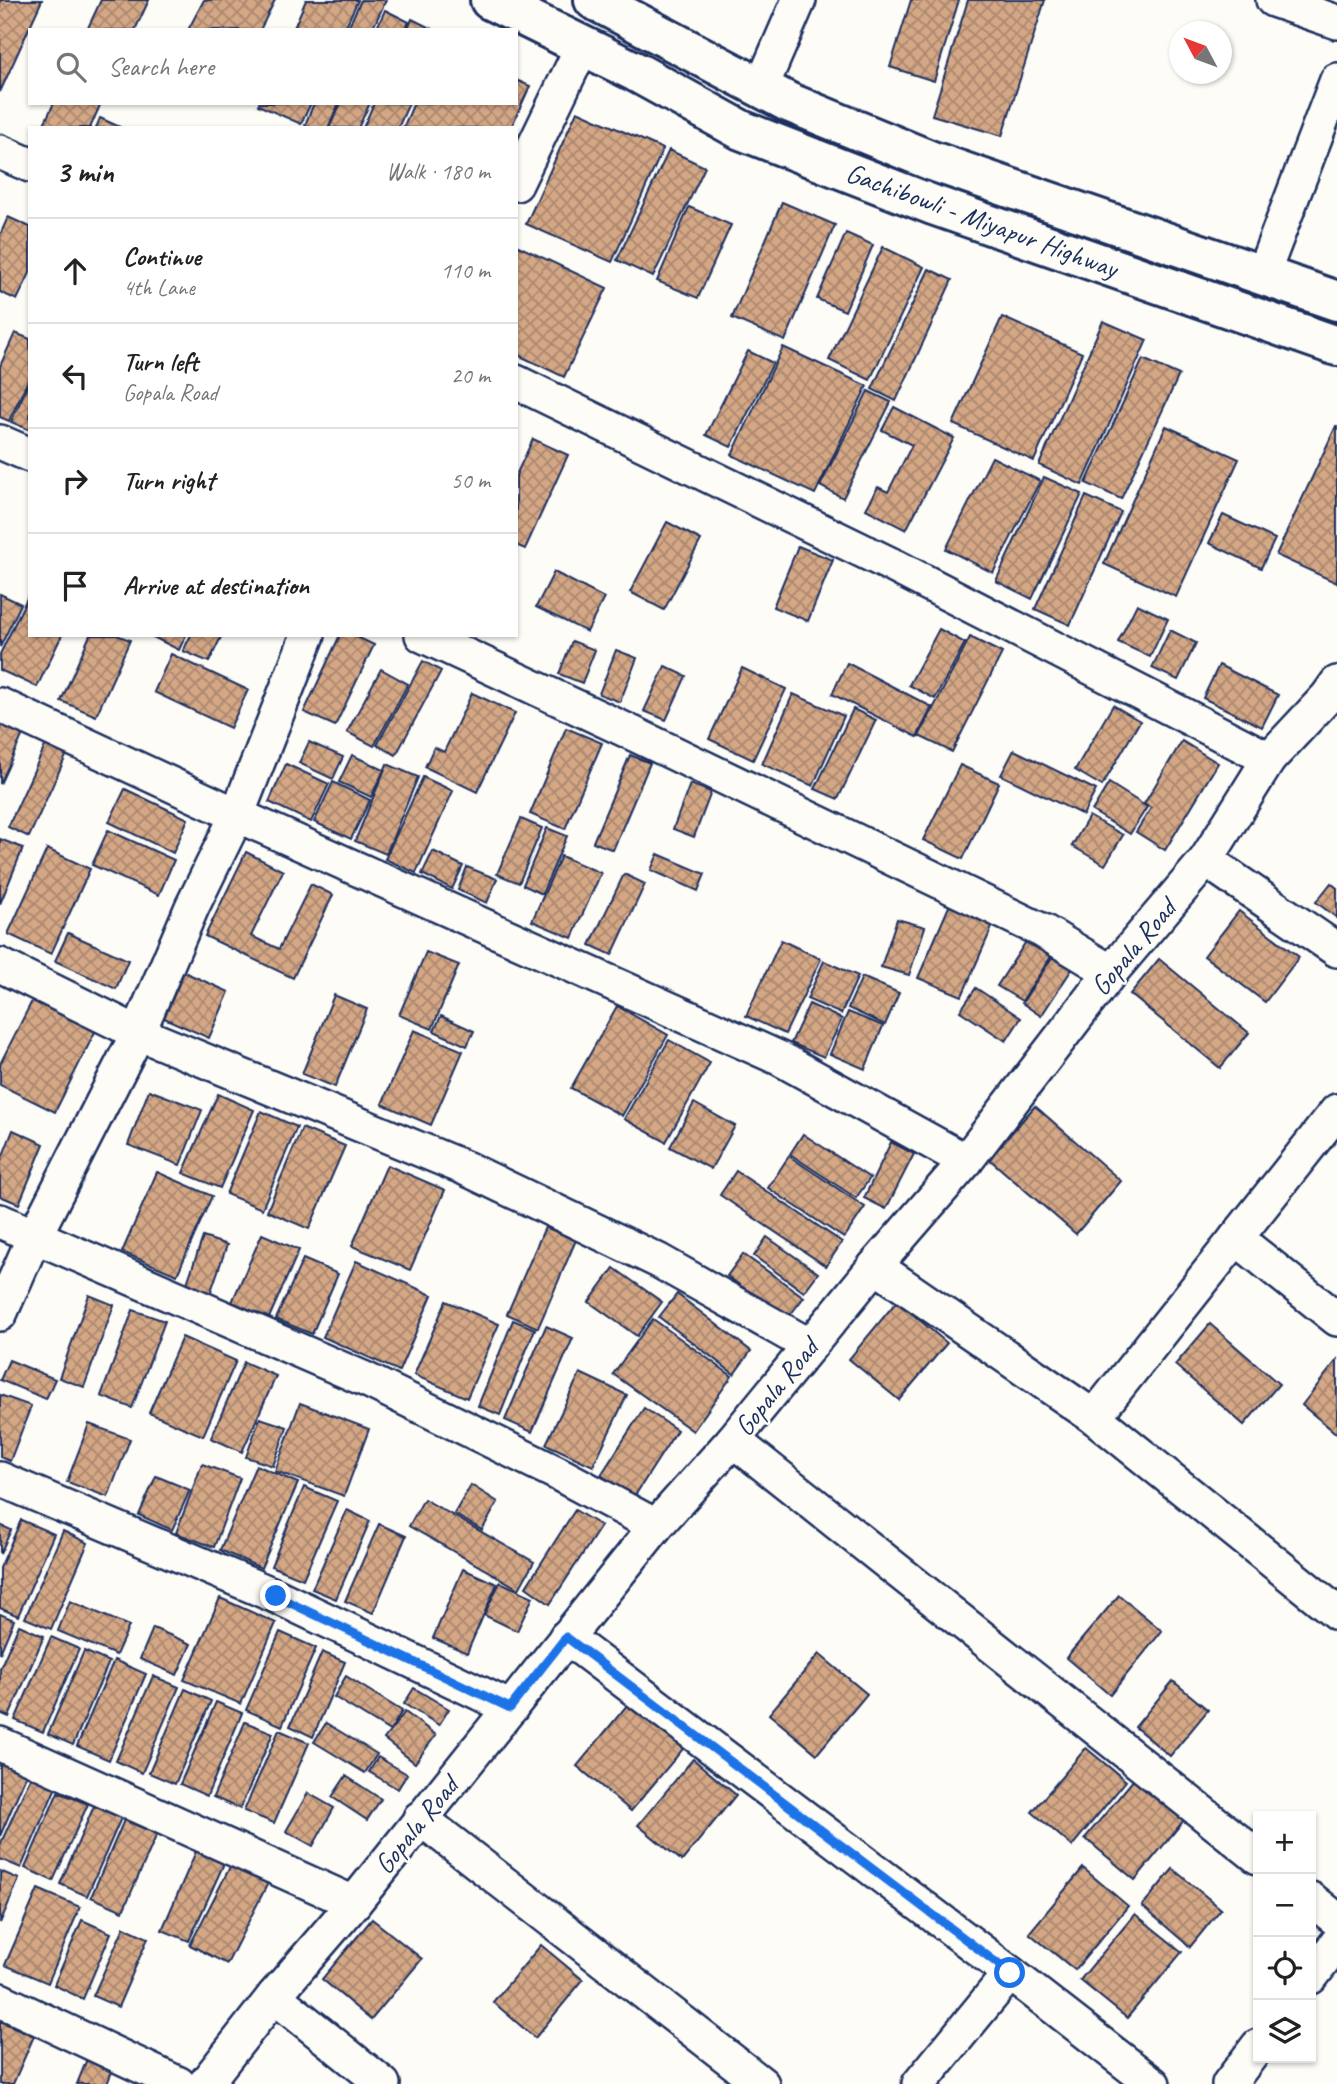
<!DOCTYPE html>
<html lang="en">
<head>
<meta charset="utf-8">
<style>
	:root { --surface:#fff; --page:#f2f2f2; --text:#222; --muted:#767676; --line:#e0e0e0 }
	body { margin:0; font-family:Caveat,sans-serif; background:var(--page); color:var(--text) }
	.controls { position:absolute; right:21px; bottom:21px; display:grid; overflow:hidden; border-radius:0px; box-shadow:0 2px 5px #0004 }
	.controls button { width:63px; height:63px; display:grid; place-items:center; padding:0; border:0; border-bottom:2px solid var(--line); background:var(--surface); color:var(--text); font:35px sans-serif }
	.compass { position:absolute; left:1169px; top:21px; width:63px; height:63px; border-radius:50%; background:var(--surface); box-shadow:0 2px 5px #0004; rotate:311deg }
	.stop { position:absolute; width:21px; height:21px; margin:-16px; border:5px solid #1a73e8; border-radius:50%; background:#fff }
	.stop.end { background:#1a73e8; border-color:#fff; box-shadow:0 2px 7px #0008 }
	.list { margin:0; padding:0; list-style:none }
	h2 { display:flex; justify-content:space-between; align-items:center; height:91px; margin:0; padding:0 28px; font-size:30px }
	h2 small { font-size:23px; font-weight:400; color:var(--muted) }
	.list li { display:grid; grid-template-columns:46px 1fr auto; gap:21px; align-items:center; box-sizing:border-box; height:105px; padding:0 28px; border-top:2px solid var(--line) }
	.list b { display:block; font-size:26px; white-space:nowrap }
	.list p { margin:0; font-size:23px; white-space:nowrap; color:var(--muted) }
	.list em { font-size:23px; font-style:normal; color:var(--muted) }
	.icon { flex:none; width:38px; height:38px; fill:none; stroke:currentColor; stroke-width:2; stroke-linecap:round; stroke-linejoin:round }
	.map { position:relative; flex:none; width:1337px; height:2084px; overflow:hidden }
	.search { position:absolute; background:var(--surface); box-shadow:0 2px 5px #0004; left:28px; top:28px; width:490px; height:77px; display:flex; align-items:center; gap:18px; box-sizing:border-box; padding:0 24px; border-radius:0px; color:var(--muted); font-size:26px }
	.panel { position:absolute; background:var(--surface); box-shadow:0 2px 5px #0004; left:28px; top:126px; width:490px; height:511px; border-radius:0px }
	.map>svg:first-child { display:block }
	.building { fill:url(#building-cross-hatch); stroke:#1b2f5e; stroke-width:2 }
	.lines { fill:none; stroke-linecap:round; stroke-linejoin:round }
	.minor-casing { stroke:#1b2f5e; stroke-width:38 }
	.primary-casing { stroke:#1b2f5e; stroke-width:44 }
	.minor { stroke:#fdfcf7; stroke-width:33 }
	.primary { stroke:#fdfcf7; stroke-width:38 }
	.route { stroke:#1a73e8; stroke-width:9 }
	.labels { text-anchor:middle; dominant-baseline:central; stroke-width:5; stroke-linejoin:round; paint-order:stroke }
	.street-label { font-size:28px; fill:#1b2f5e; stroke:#fdfcf7 }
</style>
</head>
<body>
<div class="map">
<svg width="1337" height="2084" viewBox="0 0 1337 2084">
	<defs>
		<pattern id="building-cross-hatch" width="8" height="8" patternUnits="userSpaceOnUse" patternTransform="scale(1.75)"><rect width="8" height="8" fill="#d4a785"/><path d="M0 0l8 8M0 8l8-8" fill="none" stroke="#ab8870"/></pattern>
	</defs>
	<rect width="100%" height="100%" fill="#fdfcf7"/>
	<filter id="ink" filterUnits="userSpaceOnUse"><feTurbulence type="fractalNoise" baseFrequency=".0143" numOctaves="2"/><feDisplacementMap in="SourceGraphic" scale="14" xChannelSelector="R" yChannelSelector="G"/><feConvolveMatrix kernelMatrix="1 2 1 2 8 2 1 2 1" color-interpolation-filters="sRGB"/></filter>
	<g filter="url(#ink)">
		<g class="building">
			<path d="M0 0H42L0 92Z"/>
			<path d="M101 0H149L135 30H87Z"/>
			<path d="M204 0H275L260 30H188Z"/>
			<path d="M306 0H358L344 30H293Z"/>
			<path d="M361 0H386L372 30H347Z"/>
			<path d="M911 0H959L934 81 890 67Z"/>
			<path d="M968 0H1045L1002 136 932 115Z"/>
			<path d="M385 10 409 22 405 30H376Z"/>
			<path d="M412 19 434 30H407Z"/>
			<path d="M516 80 530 86 511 128H403L414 103H516Z"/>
			<path d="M54 103H101L90 128H42Z"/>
			<path d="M259 103H311L301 124 258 105Z"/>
			<path d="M314 103H339L328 128H311L305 125Z"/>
			<path d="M341 103H370L358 128H329Z"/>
			<path d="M374 103H409L398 128H363Z"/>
			<path d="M577 111 663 149 612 262 526 224Z"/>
			<path d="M100 118 122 128H96Z"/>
			<path d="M669 150 705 167 653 277 617 260Z"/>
			<path d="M782 202 835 225 785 341 732 318Z"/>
			<path d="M689 207 731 225 698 298 657 281Z"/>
			<path d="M8 217 30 227V273L17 300 0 292V235Z"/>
			<path d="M846 233 873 245 845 311 817 299Z"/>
			<path d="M516 245 607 288 564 377 516 354Z"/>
			<path d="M883 247 924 267 870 380 829 360Z"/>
			<path d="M929 269 952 280 896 401 872 389Z"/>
			<path d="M1002 317 1082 353 1034 461 953 424Z"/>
			<path d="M1103 321 1147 340 1082 485 1039 465Z"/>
			<path d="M15 333 30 339V376L9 421 0 417V366Z"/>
			<path d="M783 347 867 386 815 494 732 455Z"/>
			<path d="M748 351 773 363 731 447 706 435Z"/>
			<path d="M1143 359 1179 375 1121 499 1086 483Z"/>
			<path d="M30 380V430L11 422Z"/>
			<path d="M868 391 891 402 843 498 820 486Z"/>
			<path d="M894 407 954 438 906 530 866 509 878 487 888 492 912 445 882 430Z"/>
			<path d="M1166 426 1239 459 1176 597 1104 564Z"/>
			<path d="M1336 426H1337V583L1276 555Z"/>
			<path d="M533 439 568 455 525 549 516 545V475Z"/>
			<path d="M992 457 1040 481 993 573 946 549Z"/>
			<path d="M1044 477 1082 494 1032 599 996 581Z"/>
			<path d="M1086 496 1121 512 1070 625 1035 609Z"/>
			<path d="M1223 515 1275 539 1261 568 1209 543Z"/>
			<path d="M667 522 701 540 664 610 630 592Z"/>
			<path d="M798 546 833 560 808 621 773 607Z"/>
			<path d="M554 572 604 598 587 632 536 607Z"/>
			<path d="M30 592V635H62L37 687 0 670V654Z"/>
			<path d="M0 594 21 604 0 647Z"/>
			<path d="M1137 604 1168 619 1150 657 1118 642Z"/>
			<path d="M939 629 965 643 935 699 909 685Z"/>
			<path d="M1170 630 1196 643 1178 680 1152 668Z"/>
			<path d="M90 635H117L130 640 96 716 61 701Z"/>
			<path d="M149 635H186L179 650Z"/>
			<path d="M191 635H222L209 662 183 651Z"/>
			<path d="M340 635H353L374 645 335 726 304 712Z"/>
			<path d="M970 637 1002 653 952 752 919 736Z"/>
			<path d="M572 641 595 650 582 683 559 674Z"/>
			<path d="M616 650 637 658 620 702 599 694Z"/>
			<path d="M171 654 248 690 230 728 154 692Z"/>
			<path d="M423 661 441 671 396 755 377 745Z"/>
			<path d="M847 663 932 707 917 737 832 694Z"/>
			<path d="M1219 665 1278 695 1262 727 1203 698Z"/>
			<path d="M665 666 686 676 666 720 644 711Z"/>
			<path d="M742 668 786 689 753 760 709 739Z"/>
			<path d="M381 669 408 684 374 746 347 732Z"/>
			<path d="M472 693 515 713 477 792 425 767 434 747 444 752Z"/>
			<path d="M793 694 844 716 813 786 762 764Z"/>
			<path d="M1113 705 1140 721 1102 786 1075 770Z"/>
			<path d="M853 709 876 720 838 799 815 789Z"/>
			<path d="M0 721 24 732 0 784Z"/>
			<path d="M566 728 602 743 565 829 530 814Z"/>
			<path d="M1182 741 1218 763 1165 850 1136 832 1151 808 1144 804Z"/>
			<path d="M309 742 343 757 333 779 299 763Z"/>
			<path d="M46 744 67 754 29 837 8 827Z"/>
			<path d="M1014 750 1096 790 1083 815 1001 775Z"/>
			<path d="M352 755 384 770 371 797 339 782Z"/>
			<path d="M630 755 650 763 613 850 593 842Z"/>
			<path d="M286 764 329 784 311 822 269 802Z"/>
			<path d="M387 764 418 777 386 854 355 841Z"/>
			<path d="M960 765 999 783 963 859 923 840Z"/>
			<path d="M423 777 453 791 416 873 385 859Z"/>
			<path d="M333 782 370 800 351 839 314 822Z"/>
			<path d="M1109 783 1147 807 1130 834 1092 811Z"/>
			<path d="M690 784 711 792 694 837 673 829Z"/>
			<path d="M125 789 188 819 173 853 109 822Z"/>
			<path d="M1089 816 1123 835 1105 865 1072 846Z"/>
			<path d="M521 819 542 828 519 883 497 874Z"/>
			<path d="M547 828 567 836 542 894 523 885Z"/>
			<path d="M108 830 174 860 159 895 92 865Z"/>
			<path d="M0 839 23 848 0 904Z"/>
			<path d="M47 849 90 869 51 954 8 934Z"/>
			<path d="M433 851 463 866 452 889 422 874Z"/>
			<path d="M246 852 283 871 251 936 279 949 311 884 333 895 293 978 205 936Z"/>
			<path d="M658 854 705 874 698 891 651 870Z"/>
			<path d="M561 856 601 873 572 938 532 921Z"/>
			<path d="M467 867 497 879 487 903 458 890Z"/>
			<path d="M624 874 645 884 612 955 590 945Z"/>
			<path d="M1331 883 1337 888V918L1316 902Z"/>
			<path d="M953 897 997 916 962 996 918 978Z"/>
			<path d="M1239 911 1299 957 1265 1002 1204 956Z"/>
			<path d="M897 919 925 927 909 975 881 967Z"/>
			<path d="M68 933 128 960 116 989 55 961Z"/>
			<path d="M1029 937 1054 952 1022 1001 997 986Z"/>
			<path d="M781 940 821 959 785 1034 746 1016Z"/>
			<path d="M1059 947 1078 960 1041 1016 1022 1003Z"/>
			<path d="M426 952 459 965 432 1029 399 1015Z"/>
			<path d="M1159 959 1249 1033 1220 1068 1130 994Z"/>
			<path d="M824 961 858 976 841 1014 807 999Z"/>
			<path d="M184 972 229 992 209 1038 164 1018Z"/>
			<path d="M862 977 899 993 885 1025 848 1008Z"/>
			<path d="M976 988 1021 1018 1006 1041 960 1011Z"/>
			<path d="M334 995 367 1009 335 1087 302 1074Z"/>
			<path d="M33 999 96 1030 55 1112 0 1085V1064Z"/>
			<path d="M809 1004 842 1019 824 1057 791 1043Z"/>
			<path d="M617 1006 668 1035 622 1116 571 1088Z"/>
			<path d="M848 1012 883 1026 865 1069 830 1054Z"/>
			<path d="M441 1016 474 1031 467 1046 434 1031Z"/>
			<path d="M414 1030 463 1051 431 1125 382 1104Z"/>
			<path d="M669 1040 710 1063 666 1142 624 1119Z"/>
			<path d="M149 1090 202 1110 180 1165 128 1145Z"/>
			<path d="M218 1094 254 1110 220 1188 183 1173Z"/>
			<path d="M694 1103 735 1126 711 1169 670 1147Z"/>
			<path d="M1035 1106 1121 1181 1076 1234 989 1159Z"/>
			<path d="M261 1111 297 1127 262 1209 226 1194Z"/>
			<path d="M302 1128 345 1146 309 1229 267 1211Z"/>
			<path d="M13 1130 44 1144 19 1204 0 1196V1163Z"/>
			<path d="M803 1134 870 1178 856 1198 790 1154Z"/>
			<path d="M891 1142 914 1154 886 1209 864 1198Z"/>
			<path d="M789 1156 865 1207 844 1238 768 1188Z"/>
			<path d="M387 1165 445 1190 410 1270 352 1246Z"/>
			<path d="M736 1171 842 1242 826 1266 720 1195Z"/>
			<path d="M157 1172 212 1196 177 1275 122 1252Z"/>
			<path d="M545 1227 576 1240 538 1328 507 1314Z"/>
			<path d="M262 1234 299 1250 269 1318 232 1302Z"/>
			<path d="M203 1237 227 1245 210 1294 186 1286Z"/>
			<path d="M767 1237 818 1273 804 1292 754 1256Z"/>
			<path d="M743 1254 804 1297 787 1319 727 1276Z"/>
			<path d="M303 1259 338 1274 312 1334 276 1319Z"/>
			<path d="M356 1261 432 1295 399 1371 323 1337Z"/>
			<path d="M614 1268 662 1302 637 1336 589 1302Z"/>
			<path d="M677 1294 751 1351 734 1374 659 1317Z"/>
			<path d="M89 1295 114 1305 84 1387 59 1378Z"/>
			<path d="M446 1301 499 1324 467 1398 414 1375Z"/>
			<path d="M897 1301 947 1343 899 1400 849 1359Z"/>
			<path d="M133 1310 165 1321 132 1408 101 1396Z"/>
			<path d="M653 1319 732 1376 693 1431 613 1374Z"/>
			<path d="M513 1320 535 1329 500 1415 478 1406Z"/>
			<path d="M1210 1324 1279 1384 1244 1425 1175 1365Z"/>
			<path d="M546 1326 573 1338 532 1432 505 1420Z"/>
			<path d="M182 1337 236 1361 203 1436 149 1413Z"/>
			<path d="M9 1360 55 1379 46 1399 0 1380Z"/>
			<path d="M1337 1360V1434L1302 1405Z"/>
			<path d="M244 1362 276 1376 242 1452 211 1438Z"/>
			<path d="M580 1373 627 1395 593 1466 546 1444Z"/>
			<path d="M0 1395 31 1406 10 1461 0 1457Z"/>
			<path d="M300 1403 369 1429 344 1496 275 1471Z"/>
			<path d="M644 1408 677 1430 634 1497 601 1475Z"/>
			<path d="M260 1418 287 1427 273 1466 246 1457Z"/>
			<path d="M89 1424 130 1439 108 1497 67 1482Z"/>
			<path d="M202 1464 240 1478 214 1547 176 1533Z"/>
			<path d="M256 1465 298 1483 261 1568 220 1550Z"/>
			<path d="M156 1476 190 1490 172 1530 139 1515Z"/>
			<path d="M471 1485 498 1502 482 1530 454 1514Z"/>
			<path d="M304 1487 337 1501 303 1579 271 1566Z"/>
			<path d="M424 1499 534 1562 519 1589 409 1526Z"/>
			<path d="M347 1510 370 1521 336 1599 312 1589Z"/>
			<path d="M575 1510 601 1526 550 1604 526 1587Z"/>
			<path d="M21 1520 54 1534 18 1616 0 1608V1568Z"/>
			<path d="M379 1524 406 1536 373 1613 345 1601Z"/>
			<path d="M0 1525 11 1530 0 1554Z"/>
			<path d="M63 1531 88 1543 51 1629 25 1618Z"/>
			<path d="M463 1569 497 1584 467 1653 433 1638Z"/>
			<path d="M500 1582 533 1597 517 1631 484 1615Z"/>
			<path d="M1119 1595 1162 1631 1110 1695 1066 1658Z"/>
			<path d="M220 1598 276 1623 241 1704 184 1680Z"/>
			<path d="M70 1601 129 1626 116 1655 58 1631Z"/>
			<path d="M0 1614 14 1620 0 1653Z"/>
			<path d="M19 1625 44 1636 9 1717 0 1713V1668Z"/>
			<path d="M153 1628 191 1644 177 1675 140 1659Z"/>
			<path d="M280 1632 316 1648 282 1726 246 1710Z"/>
			<path d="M51 1637 79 1649 43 1732 15 1720Z"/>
			<path d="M84 1651 109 1662 73 1745 48 1734Z"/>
			<path d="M322 1652 345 1662 313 1737 290 1726Z"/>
			<path d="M819 1654 867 1694 817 1754 769 1714Z"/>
			<path d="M114 1660 146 1674 109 1760 77 1746Z"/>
			<path d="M153 1676 179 1687 142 1773 116 1761Z"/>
			<path d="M346 1676 402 1711 390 1731 334 1697Z"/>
			<path d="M1173 1681 1208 1710 1170 1756 1135 1727Z"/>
			<path d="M414 1688 449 1709 439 1725 404 1704Z"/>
			<path d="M185 1689 211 1701 175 1784 149 1773Z"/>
			<path d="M633 1698 688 1743 631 1811 577 1766Z"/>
			<path d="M216 1702 242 1713 207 1796 180 1784Z"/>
			<path d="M405 1712 436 1735 415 1763 384 1739Z"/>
			<path d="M245 1722 273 1733 240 1809 213 1797Z"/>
			<path d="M326 1723 377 1754 365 1773 314 1742Z"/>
			<path d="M279 1730 309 1743 274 1823 244 1811Z"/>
			<path d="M1086 1748 1126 1781 1072 1846 1032 1812Z"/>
			<path d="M378 1757 407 1774 398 1789 369 1772Z"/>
			<path d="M693 1759 736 1795 682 1861 638 1825Z"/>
			<path d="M0 1761 27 1773 0 1836Z"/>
			<path d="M31 1776 56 1787 21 1868 0 1859V1845Z"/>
			<path d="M346 1776 381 1799 367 1820 332 1797Z"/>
			<path d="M1135 1778 1185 1819 1135 1880 1085 1838Z"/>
			<path d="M58 1792 88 1804 53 1881 25 1868Z"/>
			<path d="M308 1793 334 1808 313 1846 286 1831Z"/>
			<path d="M94 1806 121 1818 87 1896 60 1884Z"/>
			<path d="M124 1820 157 1834 123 1911 91 1897Z"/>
			<path d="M197 1849 225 1861 189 1941 162 1930Z"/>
			<path d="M234 1859 271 1877 227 1964 190 1945Z"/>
			<path d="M1083 1868 1128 1906 1075 1970 1029 1933Z"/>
			<path d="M1173 1869 1221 1909 1190 1947 1142 1906Z"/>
			<path d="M0 1871 19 1879 0 1923Z"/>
			<path d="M38 1889 80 1907 48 1983 5 1965Z"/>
			<path d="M1135 1914 1182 1952 1127 2018 1080 1980Z"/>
			<path d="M372 1919 422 1959 371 2020 322 1979Z"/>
			<path d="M82 1920 111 1933 83 1999 54 1985Z"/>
			<path d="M124 1927 148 1938 118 2007 93 1996Z"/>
			<path d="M541 1945 583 1980 535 2038 493 2002Z"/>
			<path d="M0 2021 34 2036 13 2084H0Z"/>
			<path d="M89 2054 115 2064 107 2084H77Z"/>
		</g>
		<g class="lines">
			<g class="minor-casing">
				<g id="minor">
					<path d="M1273 0 1337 22"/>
					<path d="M761 88 799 0"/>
					<path d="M0 152 30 165"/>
					<path d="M516 184 583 45"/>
					<path d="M1262 276 1337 80"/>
					<path d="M516 382 894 566 1269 759"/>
					<path d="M0 442 30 455"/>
					<path d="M422 635 632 733 1043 931 1111 972"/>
					<path d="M0 705 237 815 781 1059 966 1161"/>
					<path d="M1206 860 1337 950"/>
					<path d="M0 965 138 1033 465 1168 659 1261 810 1346"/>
					<path d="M0 1221 367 1380 557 1473 656 1526"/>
					<path d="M1236 1238 1337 1319"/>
					<path d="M875 1266 1094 1417 1337 1613"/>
					<path d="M0 1314 34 1237 138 1033 192 907 237 815 308 635"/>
					<path d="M1094 1417 1337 1111"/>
					<path d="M733 1440 1258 1857"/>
					<path d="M0 1479 276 1596 511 1708"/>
					<path d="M566 1637 1010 1973 1153 2084"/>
					<path d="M0 1744 354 1903"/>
					<path d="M420 1818 762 2084"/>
					<path d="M1311 1899 1337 1920"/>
					<path d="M1311 1977 1337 1943"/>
					<path d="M274 1996 383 2084"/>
					<path d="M0 2000 179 2084"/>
					<path d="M205 2084 274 1996 354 1903 656 1526 733 1440 875 1266 966 1161 1111 972 1206 860 1269 759 1327 697 1337 683"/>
					<path d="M919 2084 1010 1973"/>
					<path d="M1229 2084 1258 2046"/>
				</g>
			</g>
			<g class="primary-casing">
				<g id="primary">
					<path d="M490 0 636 72 741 130 933 205 1337 346"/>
					<path d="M594 0 788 102 932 161 1337 301"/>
				</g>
			</g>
			<use href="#minor" class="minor"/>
			<use href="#primary" class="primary"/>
		</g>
	</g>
	<g class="lines" filter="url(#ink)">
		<path class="route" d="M276 1596 510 1708 566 1637 1010 1973"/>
	</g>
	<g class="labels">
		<g class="street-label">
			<text transform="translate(982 220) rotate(20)">Gachibowli - Miyapur Highway</text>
			<text transform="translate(1133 947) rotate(-50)">Gopala Road</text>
			<text transform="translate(776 1387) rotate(-51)">Gopala Road</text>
			<text transform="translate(416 1825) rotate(-51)">Gopala Road</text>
		</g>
	</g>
</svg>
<div class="controls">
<button>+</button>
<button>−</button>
<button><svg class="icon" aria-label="locate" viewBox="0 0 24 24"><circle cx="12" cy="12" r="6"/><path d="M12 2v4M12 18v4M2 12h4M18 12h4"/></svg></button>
<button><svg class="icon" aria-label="layers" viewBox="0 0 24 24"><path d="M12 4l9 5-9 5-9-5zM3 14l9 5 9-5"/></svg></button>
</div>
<svg class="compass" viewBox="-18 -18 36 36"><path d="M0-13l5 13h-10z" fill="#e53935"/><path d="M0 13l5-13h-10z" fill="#767676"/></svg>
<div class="stop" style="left:1010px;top:1973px"></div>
<div class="stop end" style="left:276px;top:1596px"></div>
<div class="search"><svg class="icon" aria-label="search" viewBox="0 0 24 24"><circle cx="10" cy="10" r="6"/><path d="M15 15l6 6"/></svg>Search here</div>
<section class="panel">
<h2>3 min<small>Walk · 180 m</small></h2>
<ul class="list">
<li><svg class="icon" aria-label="ahead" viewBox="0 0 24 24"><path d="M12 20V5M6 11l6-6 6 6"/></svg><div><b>Continue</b><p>4th Lane</p></div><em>110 m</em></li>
<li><svg class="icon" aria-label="left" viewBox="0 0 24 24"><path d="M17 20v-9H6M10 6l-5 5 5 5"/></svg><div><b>Turn left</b><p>Gopala Road</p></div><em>20 m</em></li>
<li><svg class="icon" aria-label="right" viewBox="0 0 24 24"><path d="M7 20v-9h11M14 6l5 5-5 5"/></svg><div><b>Turn right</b></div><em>50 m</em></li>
<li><svg class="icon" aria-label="arrive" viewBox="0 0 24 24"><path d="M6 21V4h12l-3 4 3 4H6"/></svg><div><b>Arrive at destination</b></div></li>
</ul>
</section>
</div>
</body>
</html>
